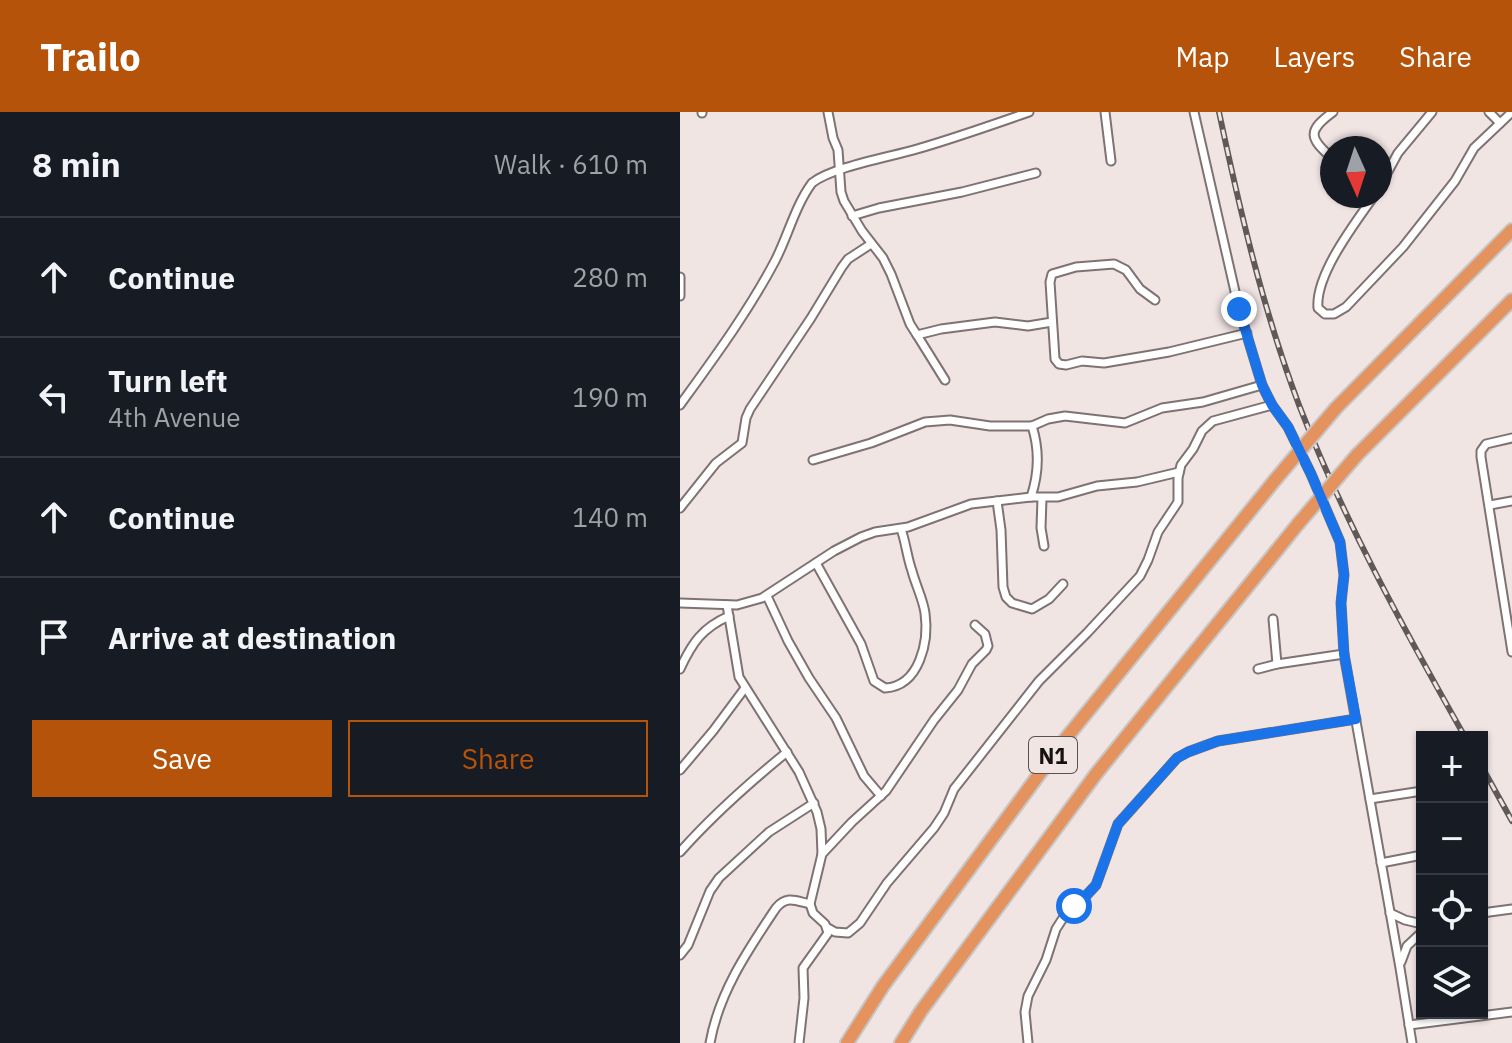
<!DOCTYPE html>
<html lang="en">
<head>
<meta charset="utf-8">
<style>
	:root { --surface:#171b24; --page:#242831; --text:#f1f3f6; --muted:#9ea1a6; --line:#363941; --accent:#b45309 }
	body { margin:0; font-family:"IBM Plex Sans",sans-serif; background:var(--page); color:var(--text) }
	.controls { position:absolute; right:24px; bottom:24px; display:grid; overflow:hidden; border-radius:0px; box-shadow:0 2px 6px #0004 }
	.controls button { width:72px; height:72px; display:grid; place-items:center; padding:0; border:0; border-bottom:2px solid var(--line); background:var(--surface); color:var(--text); font:40px sans-serif }
	.compass { position:absolute; left:640px; top:24px; width:72px; height:72px; border-radius:50%; background:var(--surface); box-shadow:0 2px 6px #0004; rotate:177deg }
	.stop { position:absolute; width:24px; height:24px; margin:-18px; border:6px solid #1a73e8; border-radius:50%; background:#fff }
	.stop.end { background:#1a73e8; border-color:#fff; box-shadow:0 2px 8px #0008 }
	.list { margin:0; padding:0; list-style:none }
	h2 { display:flex; justify-content:space-between; align-items:center; height:104px; margin:0; padding:0 32px; font-size:34px }
	h2 small { font-size:26px; font-weight:400; color:var(--muted) }
	.list li { display:grid; grid-template-columns:52px 1fr auto; gap:24px; align-items:center; box-sizing:border-box; height:120px; padding:0 32px; border-top:2px solid var(--line) }
	.list b { display:block; font-size:30px; white-space:nowrap }
	.list p { margin:0; font-size:26px; white-space:nowrap; color:var(--muted) }
	.list em { font-size:26px; font-style:normal; color:var(--muted) }
	.actions { display:flex; gap:16px; padding:24px 32px }
	.actions a { flex:1; padding:18px 0; border:2px solid var(--accent); border-radius:0px; text-align:center; font-size:28px; color:var(--accent) }
	.actions .main { background:var(--accent); color:#fff }
	.icon { flex:none; width:44px; height:44px; fill:none; stroke:currentColor; stroke-width:2; stroke-linecap:round; stroke-linejoin:round }
	.map { position:relative; flex:none; width:832px; height:931px; overflow:hidden }
	header { display:flex; align-items:center; gap:48px; box-sizing:border-box; height:112px; padding:0 40px; background:var(--accent); color:#fff }
	header strong { font-size:38px }
	nav { display:flex; gap:44px; margin-inline-start:auto; font-size:28px }
	main { display:flex }
	aside { flex:1; background:var(--surface) }
	.map>svg:first-child { display:block }
	.lines { fill:none; stroke-linecap:round; stroke-linejoin:round }
	.minor-casing { stroke:#7e7372; stroke-width:11 }
	.motorway-casing { stroke:#c7c6c6; stroke-width:16 }
	.minor { stroke:#fff; stroke-width:7 }
	.motorway { stroke:#e5935e; stroke-width:12 }
	.rail-casing { stroke:#5f5958; stroke-width:6 }
	.rail { stroke:#f1e5e4; stroke-width:3; stroke-dasharray:9; stroke-linecap:butt }
	.motorway-bridge-casing { stroke:#c7c6c6; stroke-width:16; stroke-linecap:butt }
	.motorway-bridge { stroke:#e5935e; stroke-width:12 }
	.route { stroke:#1a73e8; stroke-width:10 }
	.labels { text-anchor:middle; dominant-baseline:central; stroke-width:6; stroke-linejoin:round; paint-order:stroke }
	.shield { fill:#f1e5e4; stroke:#585150; stroke-width:2 }
	.shield-label { font-size:22px; font-weight:bold; fill:#161211 }
</style>
</head>
<body>
<header>
<strong>Trailo</strong>
<nav><a>Map</a><a>Layers</a><a>Share</a></nav>
</header>
<main>
<aside>
<h2>8 min<small>Walk · 610 m</small></h2>
<ul class="list">
<li><svg class="icon" aria-label="ahead" viewBox="0 0 24 24"><path d="M12 20V5M6 11l6-6 6 6"/></svg><div><b>Continue</b></div><em>280 m</em></li>
<li><svg class="icon" aria-label="left" viewBox="0 0 24 24"><path d="M17 20v-9H6M10 6l-5 5 5 5"/></svg><div><b>Turn left</b><p>4th Avenue</p></div><em>190 m</em></li>
<li><svg class="icon" aria-label="ahead" viewBox="0 0 24 24"><path d="M12 20V5M6 11l6-6 6 6"/></svg><div><b>Continue</b></div><em>140 m</em></li>
<li><svg class="icon" aria-label="arrive" viewBox="0 0 24 24"><path d="M6 21V4h12l-3 4 3 4H6"/></svg><div><b>Arrive at destination</b></div></li>
</ul>
<div class="actions"><a class="main">Save</a><a>Share</a></div>
</aside>
<div class="map">
<svg width="832" height="931" viewBox="0 0 832 931">
	<rect width="100%" height="100%" fill="#f1e5e4"/>
	<g class="lines">
		<g class="minor-casing">
			<g id="minor">
				<path d="M22 0V1"/>
				<path d="M148 0 153 26 158 38 161 80 164 89 182 119 203 146 211 162 230 212 237 223 261 217 315 210 348 214 372 210"/>
				<path d="M425 0 431 49"/>
				<path d="M514 0 559 197 582 273 592 293 608 315 631 362 660 430 664 463 661 491 664 542 720 856 732 931"/>
				<path d="M809 0 820 11"/>
				<path d="M652 46C629 26 627 19 653 0"/>
				<path d="M700 74 718 41 752 0"/>
				<path d="M694 84C675 111 635 163 638 196L645 202H654L666 195 723 135 775 69 794 36 832 0"/>
				<path d="M172 104 199 96 282 80 356 61"/>
				<path d="M0 165V184"/>
				<path d="M475 188 460 177 446 158 434 152 396 155 372 162 370 170 375 247 379 252 386 253 402 249 424 251 489 240 567 221"/>
				<path d="M237 223 265 268"/>
				<path d="M0 293C34 246 68 200 95 149 108 124 115 94 132 71 152 55 210 45 237 37 275 26 312 13 349 0"/>
				<path d="M352 314 368 307 385 304 445 311 482 296 523 290 582 273"/>
				<path d="M832 326 806 332 801 339V345L832 540"/>
				<path d="M133 348 191 331 245 310 270 308 310 314H352C360 339 359 361 351 385"/>
				<path d="M362 386 361 416 364 434"/>
				<path d="M317 389 321 418 323 475 326 485 332 491 352 497 369 487 383 472"/>
				<path d="M810 393 832 389"/>
				<path d="M0 396 36 351 62 331 66 306 70 297 131 206 162 155 168 147 191 132"/>
				<path d="M136 451 181 532 194 569 205 576C240 574 249 529 245 501 243 487 236 474 232 459 227 445 226 431 221 417"/>
				<path d="M87 484 108 529 129 566 156 606 184 664 201 684"/>
				<path d="M0 491 57 493 82 486 154 439 181 425 195 420 228 415 291 392 351 385H378L417 374 457 370 499 360"/>
				<path d="M47 493 59 565 119 660 137 700 141 717 142 742 130 792 133 801 145 812 148 821 123 856 124 886 119 931"/>
				<path d="M593 507 597 552"/>
				<path d="M0 557C12 531 22 516 49 504"/>
				<path d="M578 557 597 552 664 542"/>
				<path d="M0 658 33 619 65 576"/>
				<path d="M690 687 742 679"/>
				<path d="M0 740C32 704 69 671 107 640"/>
				<path d="M142 742 172 710 206 679 254 608 278 578 292 552 306 538 308 534 305 522 295 513"/>
				<path d="M701 751 742 743"/>
				<path d="M710 801 725 808 742 812"/>
				<path d="M802 801 832 797"/>
				<path d="M148 816 155 820 168 821 180 811 207 771 254 716 264 701 274 677 359 569 407 521 460 464 468 448 478 420 498 390V366L501 353 513 337 522 319 533 309 592 293"/>
				<path d="M0 843 8 833 30 779 39 766 89 720 134 691"/>
				<path d="M721 850 727 834 742 820"/>
				<path d="M729 913 832 900"/>
				<path d="M30 931C39 880 68 838 96 796 107 783 116 789 130 792"/>
				<path d="M348 931 345 900 348 884 366 848 376 817 387 800 402 788 416 773 438 712 497 646 508 640 538 629 676 607"/>
			</g>
		</g>
		<g class="motorway-casing">
			<g id="motorway">
				<path d="M656 296 832 118"/>
				<path d="M677 343 832 188"/>
				<path d="M167 931 203 874 383 630 595 368"/>
				<path d="M221 931 241 899 416 662 618 412"/>
			</g>
		</g>
		<use href="#minor" class="minor"/>
		<use href="#motorway" class="motorway"/>
		<g class="rail-casing">
			<g id="rail">
				<path d="M539 0C560 99 583 198 619 293 664 409 724 517 785 625"/>
				<path d="M802 655 832 709"/>
			</g>
		</g>
		<use href="#rail" class="rail"/>
		<g class="motorway-bridge-casing">
			<g id="motorway-bridge">
				<path d="M595 368 656 296"/>
				<path d="M618 412 677 343"/>
			</g>
		</g>
		<use href="#motorway-bridge" class="motorway-bridge"/>
	</g>
	<g class="lines">
		<path class="route" d="M394 794 402 788 416 773 438 712 497 646 508 640 538 629 676 607 664 542 661 491 664 463 660 430 631 362 608 315 592 293 582 273 559 197"/>
	</g>
	<g class="labels">
		<rect class="shield" x="349" y="625" width="48" height="36" rx="6"/>
		<g class="shield-label">
			<text x="373" y="643">N1</text>
		</g>
	</g>
</svg>
<div class="controls">
<button>+</button>
<button>−</button>
<button><svg class="icon" aria-label="locate" viewBox="0 0 24 24"><circle cx="12" cy="12" r="6"/><path d="M12 2v4M12 18v4M2 12h4M18 12h4"/></svg></button>
<button><svg class="icon" aria-label="layers" viewBox="0 0 24 24"><path d="M12 4l9 5-9 5-9-5zM3 14l9 5 9-5"/></svg></button>
</div>
<svg class="compass" viewBox="-18 -18 36 36"><path d="M0-13l5 13h-10z" fill="#e53935"/><path d="M0 13l5-13h-10z" fill="#9ea1a6"/></svg>
<div class="stop" style="left:394px;top:794px"></div>
<div class="stop end" style="left:559px;top:197px"></div>
</div>
</main>
</body>
</html>
